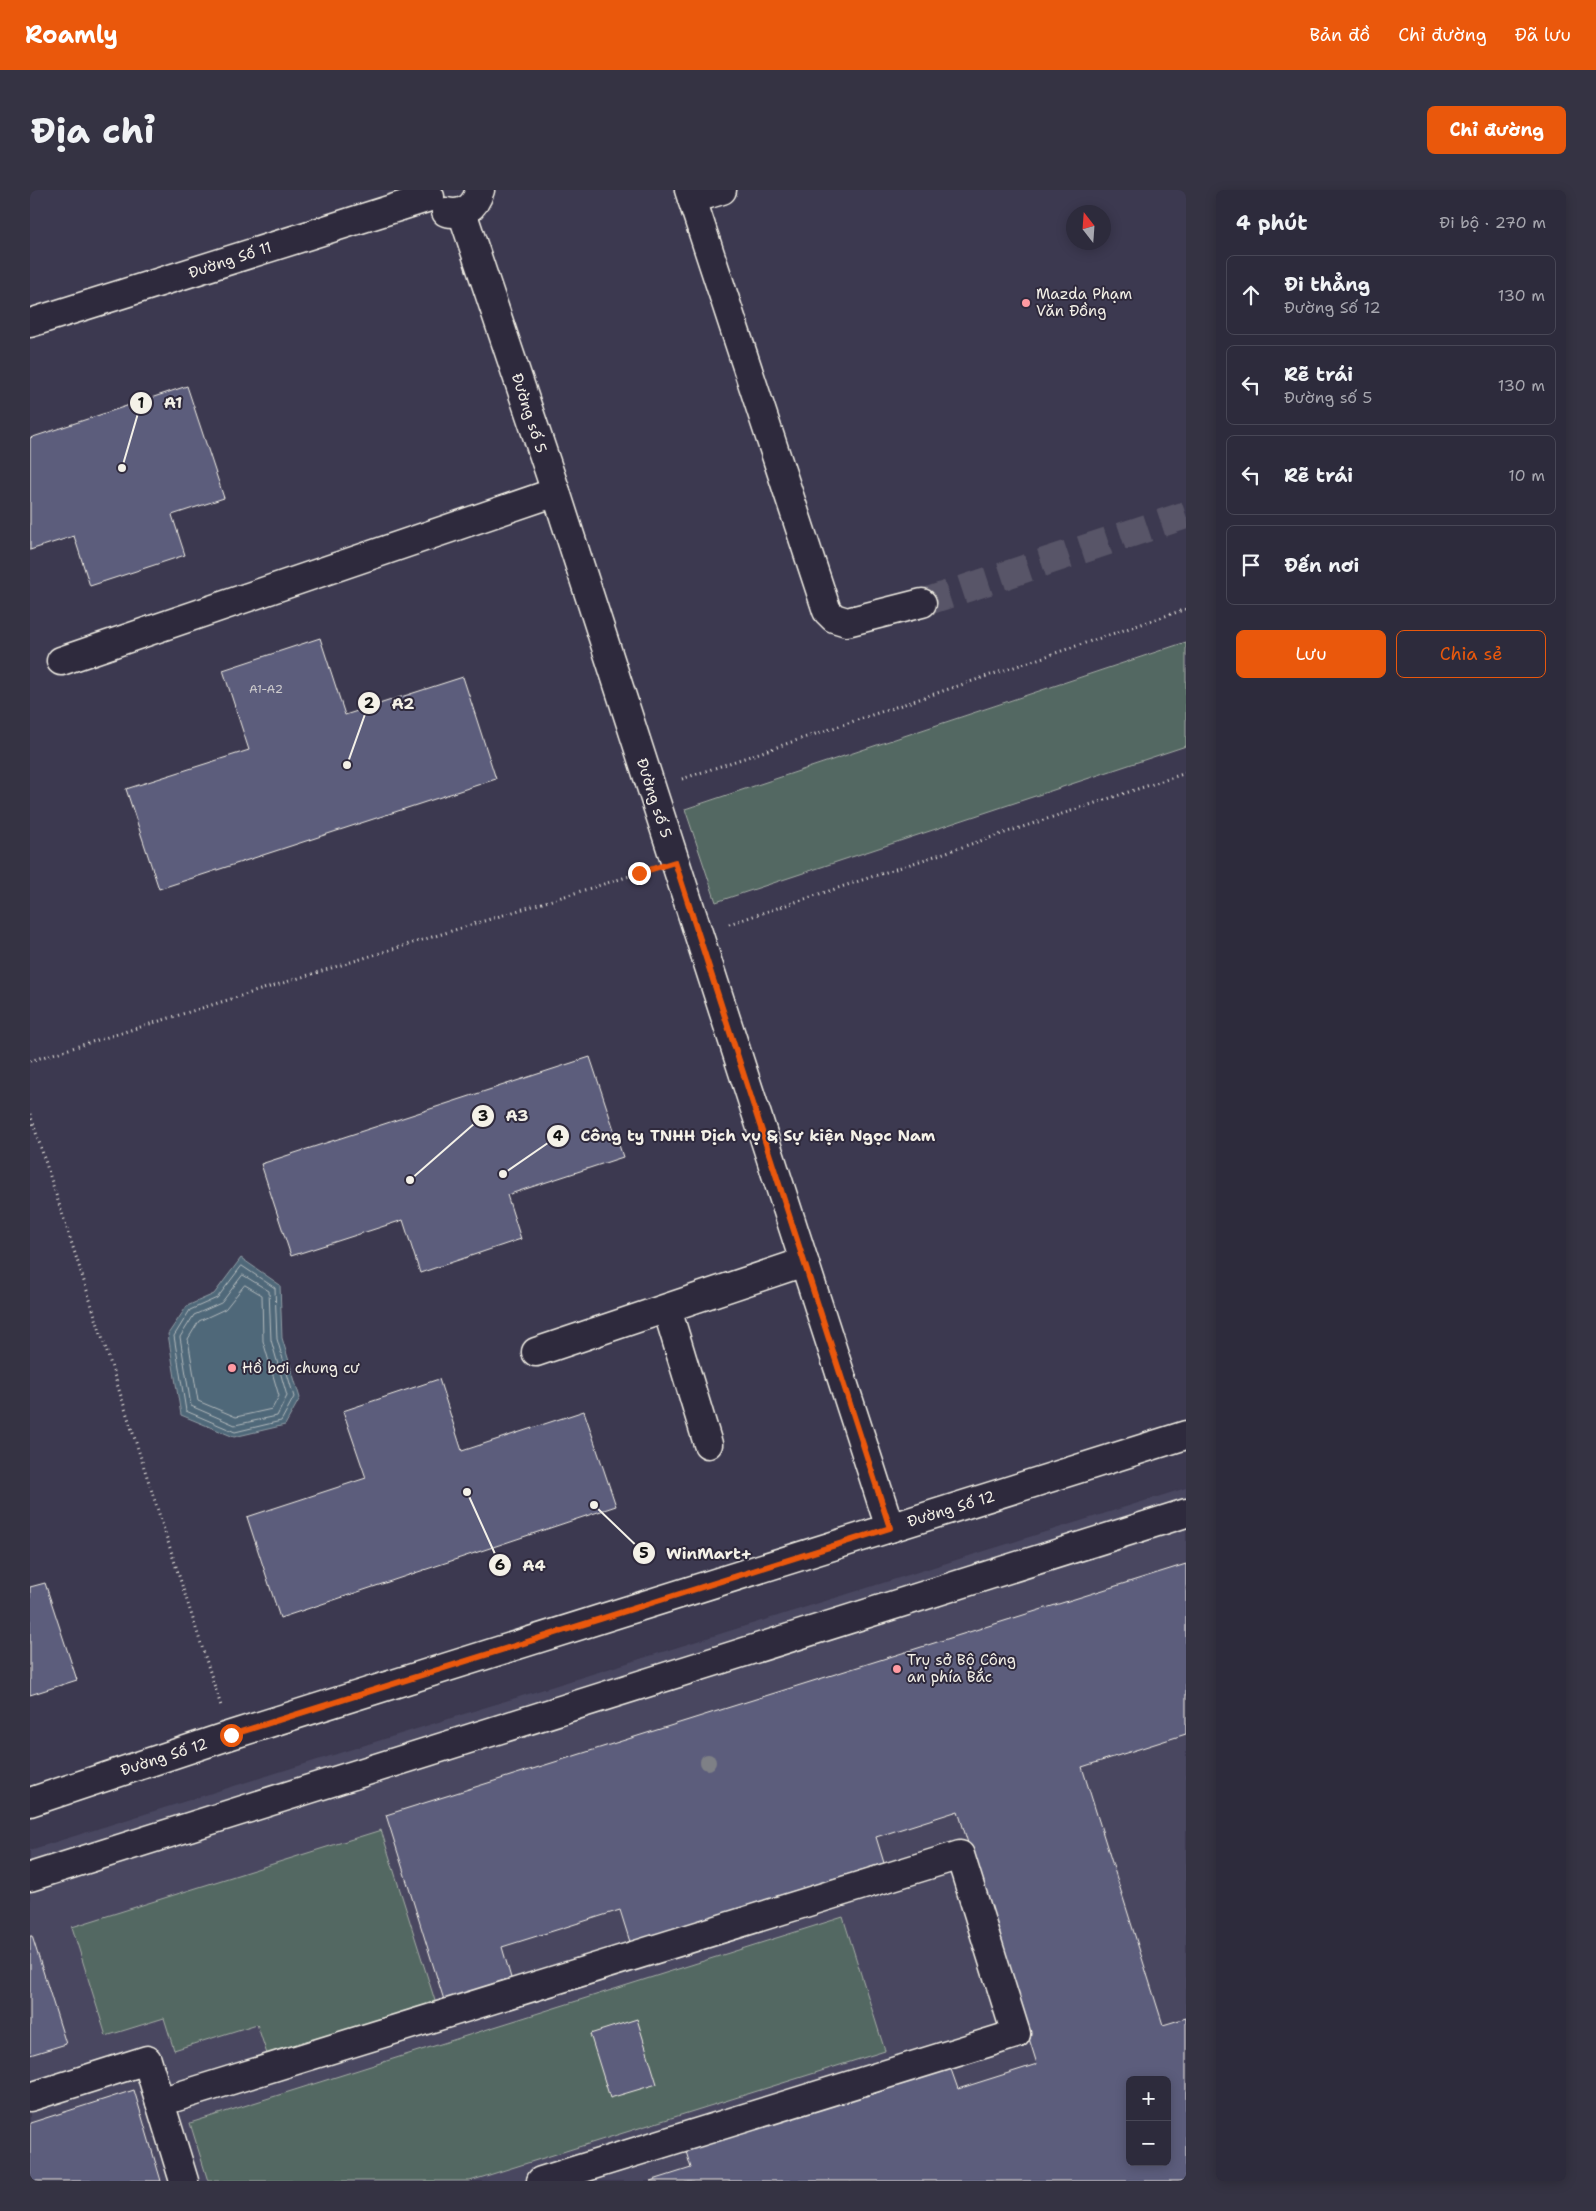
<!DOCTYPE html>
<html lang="vi">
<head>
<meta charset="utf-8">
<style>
	:root { --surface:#2d2b3c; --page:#353343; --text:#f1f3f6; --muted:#a7a7af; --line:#484756; --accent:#ea580c }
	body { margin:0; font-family:"Shantell Sans",sans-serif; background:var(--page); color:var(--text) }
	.controls { position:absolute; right:15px; bottom:15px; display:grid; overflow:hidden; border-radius:8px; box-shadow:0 2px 12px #0003 }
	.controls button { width:45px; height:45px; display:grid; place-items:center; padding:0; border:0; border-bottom:1px solid var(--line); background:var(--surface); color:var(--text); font:25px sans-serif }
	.compass { position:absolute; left:1036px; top:15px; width:45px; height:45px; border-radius:50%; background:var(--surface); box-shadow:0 2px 12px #0003; rotate:343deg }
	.stop { position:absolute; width:15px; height:15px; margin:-11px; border:4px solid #ea580c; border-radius:50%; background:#fff }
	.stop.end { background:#ea580c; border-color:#fff; box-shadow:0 1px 5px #0008 }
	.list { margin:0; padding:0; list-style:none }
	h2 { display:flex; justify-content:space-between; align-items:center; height:65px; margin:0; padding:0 20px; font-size:21px }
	h2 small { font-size:16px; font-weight:400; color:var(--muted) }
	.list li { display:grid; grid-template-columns:32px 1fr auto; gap:15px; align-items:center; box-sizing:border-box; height:80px; margin:0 10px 10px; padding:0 10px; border:1px solid var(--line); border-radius:8px }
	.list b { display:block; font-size:19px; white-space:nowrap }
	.list p { margin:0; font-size:16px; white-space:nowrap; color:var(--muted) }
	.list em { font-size:16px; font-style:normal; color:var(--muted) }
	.actions { display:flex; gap:10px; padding:15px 20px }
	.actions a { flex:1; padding:11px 0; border:1px solid var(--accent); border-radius:8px; text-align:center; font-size:18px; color:var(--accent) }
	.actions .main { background:var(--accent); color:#fff }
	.icon { flex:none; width:28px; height:28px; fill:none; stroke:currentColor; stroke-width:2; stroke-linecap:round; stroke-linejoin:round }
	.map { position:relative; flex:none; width:1156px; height:1991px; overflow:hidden; border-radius:8px }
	header { display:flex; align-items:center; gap:30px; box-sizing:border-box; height:70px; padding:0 25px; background:var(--accent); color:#fff }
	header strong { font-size:24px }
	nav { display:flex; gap:28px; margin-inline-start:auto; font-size:18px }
	.intro { display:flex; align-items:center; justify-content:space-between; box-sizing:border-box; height:120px; padding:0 30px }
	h1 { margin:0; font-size:35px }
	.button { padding:12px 22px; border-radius:8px; background:var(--accent); color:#fff; font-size:18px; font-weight:700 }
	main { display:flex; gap:30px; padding:0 30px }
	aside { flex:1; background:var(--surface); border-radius:8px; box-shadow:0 2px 12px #0003 }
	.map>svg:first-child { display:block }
	.built { fill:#494760; fill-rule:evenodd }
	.green { fill:#536862; stroke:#a4aca5 }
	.water { fill:#4f6779; stroke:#919ea5 }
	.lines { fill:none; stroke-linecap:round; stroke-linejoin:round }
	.shore { stroke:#b2babc; stroke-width:1 }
	.building { fill:#5c5d7b; stroke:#f4f1e8; fill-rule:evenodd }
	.minor-tunnel { stroke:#585567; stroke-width:28; stroke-dasharray:28 14; stroke-linecap:butt }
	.minor-casing { stroke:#f4f1e8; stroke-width:31 }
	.path { stroke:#f4f1e8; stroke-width:3; stroke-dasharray:1 4; stroke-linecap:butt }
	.minor { stroke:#2f2a3d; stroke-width:28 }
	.tree { fill:#7e8086 }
	.route { stroke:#ea580c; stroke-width:6 }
	.poi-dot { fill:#ff9aa2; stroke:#2f2a3d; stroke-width:2 }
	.labels { text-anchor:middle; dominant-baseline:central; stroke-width:4; stroke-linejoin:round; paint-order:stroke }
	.number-label { font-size:12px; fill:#cecccd }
	.street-label { font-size:15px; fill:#f4f1e8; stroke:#2f2a3d }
	.poi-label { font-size:15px; fill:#f4f1e8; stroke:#2f2a3d; text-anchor:start }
	.leader { fill:none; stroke:#f4f1e8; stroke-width:2 }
	.callout-dot { fill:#f4f1e8; stroke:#2f2a3d; stroke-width:2 }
	.mark-label { font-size:15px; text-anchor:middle; font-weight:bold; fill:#111 }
	.callout-label { font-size:16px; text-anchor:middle; font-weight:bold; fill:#f4f1e8; stroke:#2f2a3d; stroke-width:4; stroke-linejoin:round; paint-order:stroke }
</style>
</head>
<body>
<header>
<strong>Roamly</strong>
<nav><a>Bản đồ</a><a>Chỉ đường</a><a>Đã lưu</a></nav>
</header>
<div class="intro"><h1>Địa chỉ</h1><a class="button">Chỉ đường</a></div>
<main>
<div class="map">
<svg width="1156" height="1991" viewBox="0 0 1156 1991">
	<rect width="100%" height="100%" fill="#3c3950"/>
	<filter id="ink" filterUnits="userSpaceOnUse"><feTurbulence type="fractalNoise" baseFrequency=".02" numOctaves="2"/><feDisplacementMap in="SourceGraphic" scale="10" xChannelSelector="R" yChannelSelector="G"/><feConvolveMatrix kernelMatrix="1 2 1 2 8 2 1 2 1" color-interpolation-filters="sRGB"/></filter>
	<g filter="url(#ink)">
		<path class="built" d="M1156 1298V1991H0V1660ZM1100 1890H1137V1972H1100Z"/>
		<g class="green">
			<path d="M1156 452V556L686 712 655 619Z"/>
			<path d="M351 1640 406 1814 238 1867 227 1834 144 1860 134 1828 76 1846 42 1737Z"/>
			<path d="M813 1727 855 1861 440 1991H178L160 1933Z"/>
		</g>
		<path class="water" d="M211 1068 250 1095 252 1148 270 1208 255 1235 204 1247 151 1225 138 1144 157 1116 184 1104Z"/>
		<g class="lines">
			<g class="shore">
				<path d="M212 1076 245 1098 247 1149 264 1207 251 1231 205 1242 156 1221 144 1146 160 1120 187 1108Z"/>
				<path d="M213 1085 239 1101 241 1150 257 1206 247 1226 205 1235 161 1216 150 1147 164 1125 191 1113Z"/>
				<path d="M215 1095 232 1105 233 1151 249 1206 242 1219 206 1227 168 1211 158 1149 169 1131 195 1119Z"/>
			</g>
		</g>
		<g class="building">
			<path d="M157 196 194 308 142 325 155 365 60 396 44 346 0 360V248Z"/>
			<path d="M290 448 315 525 433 487 466 589 129 699 96 599 219 560 193 480Z"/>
			<path d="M560 867 593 967 477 1005 491 1049 390 1083 373 1030 261 1066 231 974Z"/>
			<path d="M409 1189 432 1261 554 1221 586 1316 250 1428 217 1327 336 1288 313 1221Z"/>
			<path d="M1156 1374V1544L1052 1577 1133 1835 1156 1828V1991H620L661 1978 654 1955 918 1871 928 1899 1007 1874 928 1621 846 1647 854 1673 600 1752 590 1720 472 1757 481 1788 414 1810 356 1625ZM1100 1890H1137V1972H1100Z"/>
			<path d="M15 1393 47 1490 0 1505V1397Z"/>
			<path d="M0 1746H2L36 1854 0 1865Z"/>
			<path d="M607 1829 627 1894 580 1908 560 1844Z"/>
			<path d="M104 1900 131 1991H0V1933Z"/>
		</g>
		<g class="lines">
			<path class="minor-tunnel" d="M892 413 1156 325"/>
			<g class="minor-casing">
				<g id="minor">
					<path d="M659 0 797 421 804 428 817 432 892 413"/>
					<path d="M662 9 692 0"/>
					<path d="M416 22C434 26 445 17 450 0"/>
					<path d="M432 22 526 302 860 1338"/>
					<path d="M0 133 400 7"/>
					<path d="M31 471 526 302"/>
					<path d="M637 1119 678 1254"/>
					<path d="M506 1162 774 1072"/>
					<path d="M0 1612 201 1545 1156 1245"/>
					<path d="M0 1687 1156 1323"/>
					<path d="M0 1907 117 1870 154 1991"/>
					<path d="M130 1912 930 1665 986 1844 511 1991"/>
				</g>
			</g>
			<g class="path">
				<path d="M652 589 1156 419"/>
				<path d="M699 734 1156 583"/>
				<path d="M0 871 616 681"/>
				<path d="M0 924 191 1516"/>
			</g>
			<use href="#minor" class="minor"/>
		</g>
		<circle class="tree" cx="678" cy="1572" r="8"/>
	</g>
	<g class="lines" filter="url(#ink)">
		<path class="route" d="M201 1545 860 1338 645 672 609 683"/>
	</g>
	<g class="poi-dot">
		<circle cx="996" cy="113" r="5"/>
		<circle cx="202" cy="1178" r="5"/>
		<circle cx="867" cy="1479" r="5"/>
	</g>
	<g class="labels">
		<g class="number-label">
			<text x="236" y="499">A1-A2</text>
		</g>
		<g class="street-label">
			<text transform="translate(200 70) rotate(-18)">Đường Số 11</text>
			<text transform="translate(499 223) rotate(72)">Đường số 5</text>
			<text transform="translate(624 608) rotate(72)">Đường số 5</text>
			<text transform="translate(921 1319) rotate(-17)">Đường Số 12</text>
			<text transform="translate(134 1567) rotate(-18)">Đường Số 12</text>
		</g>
		<g class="poi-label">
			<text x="1006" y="104">Mazda Phạm<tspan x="1006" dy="17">Văn Đồng</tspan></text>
			<text x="212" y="1178">Hồ bơi chung cư</text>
			<text x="877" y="1470">Trụ sở Bộ Công<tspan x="877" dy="17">an phía Bắc</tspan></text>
		</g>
	</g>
	<path class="leader" d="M92 278L111 213M317 575L339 513M380 990L453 926M473 984L528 946M564 1315L614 1363M437 1302L470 1375"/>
	<g class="callout-dot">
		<circle cx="92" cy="278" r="5"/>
		<circle cx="317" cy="575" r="5"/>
		<circle cx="380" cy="990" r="5"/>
		<circle cx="473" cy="984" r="5"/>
		<circle cx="564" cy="1315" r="5"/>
		<circle cx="437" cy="1302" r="5"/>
		<circle cx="111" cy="213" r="12"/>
		<circle cx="339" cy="513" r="12"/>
		<circle cx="453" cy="926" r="12"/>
		<circle cx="528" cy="946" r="12"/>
		<circle cx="614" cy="1363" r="12"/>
		<circle cx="470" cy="1375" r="12"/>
	</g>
	<g class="mark-label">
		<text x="111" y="218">1</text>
		<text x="339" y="518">2</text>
		<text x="453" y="931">3</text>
		<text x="528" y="951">4</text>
		<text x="614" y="1368">5</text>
		<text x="470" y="1380">6</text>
	</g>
	<g class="callout-label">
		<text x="143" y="218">A1</text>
		<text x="373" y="519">A2</text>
		<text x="487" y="931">A3</text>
		<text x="728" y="951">Công ty TNHH Dịch vụ &amp; Sự kiện Ngọc Nam</text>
		<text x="679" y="1369">WinMart+</text>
		<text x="504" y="1381">A4</text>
	</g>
</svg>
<div class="controls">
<button>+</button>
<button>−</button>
</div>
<svg class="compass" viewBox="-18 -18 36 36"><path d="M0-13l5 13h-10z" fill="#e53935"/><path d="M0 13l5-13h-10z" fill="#a7a7af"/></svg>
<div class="stop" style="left:201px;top:1545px"></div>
<div class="stop end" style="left:609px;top:683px"></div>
</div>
<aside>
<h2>4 phút<small>Đi bộ · 270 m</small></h2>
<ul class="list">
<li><svg class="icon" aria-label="ahead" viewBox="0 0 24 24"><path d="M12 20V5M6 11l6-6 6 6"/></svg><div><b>Đi thẳng</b><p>Đường Số 12</p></div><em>130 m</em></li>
<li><svg class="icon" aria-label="left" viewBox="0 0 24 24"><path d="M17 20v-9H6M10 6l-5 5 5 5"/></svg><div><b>Rẽ trái</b><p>Đường số 5</p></div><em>130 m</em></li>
<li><svg class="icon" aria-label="left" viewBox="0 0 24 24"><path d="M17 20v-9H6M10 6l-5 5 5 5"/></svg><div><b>Rẽ trái</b></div><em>10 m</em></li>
<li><svg class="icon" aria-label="arrive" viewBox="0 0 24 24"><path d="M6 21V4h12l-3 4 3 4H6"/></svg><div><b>Đến nơi</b></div></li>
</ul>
<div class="actions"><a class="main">Lưu</a><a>Chia sẻ</a></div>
</aside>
</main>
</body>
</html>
